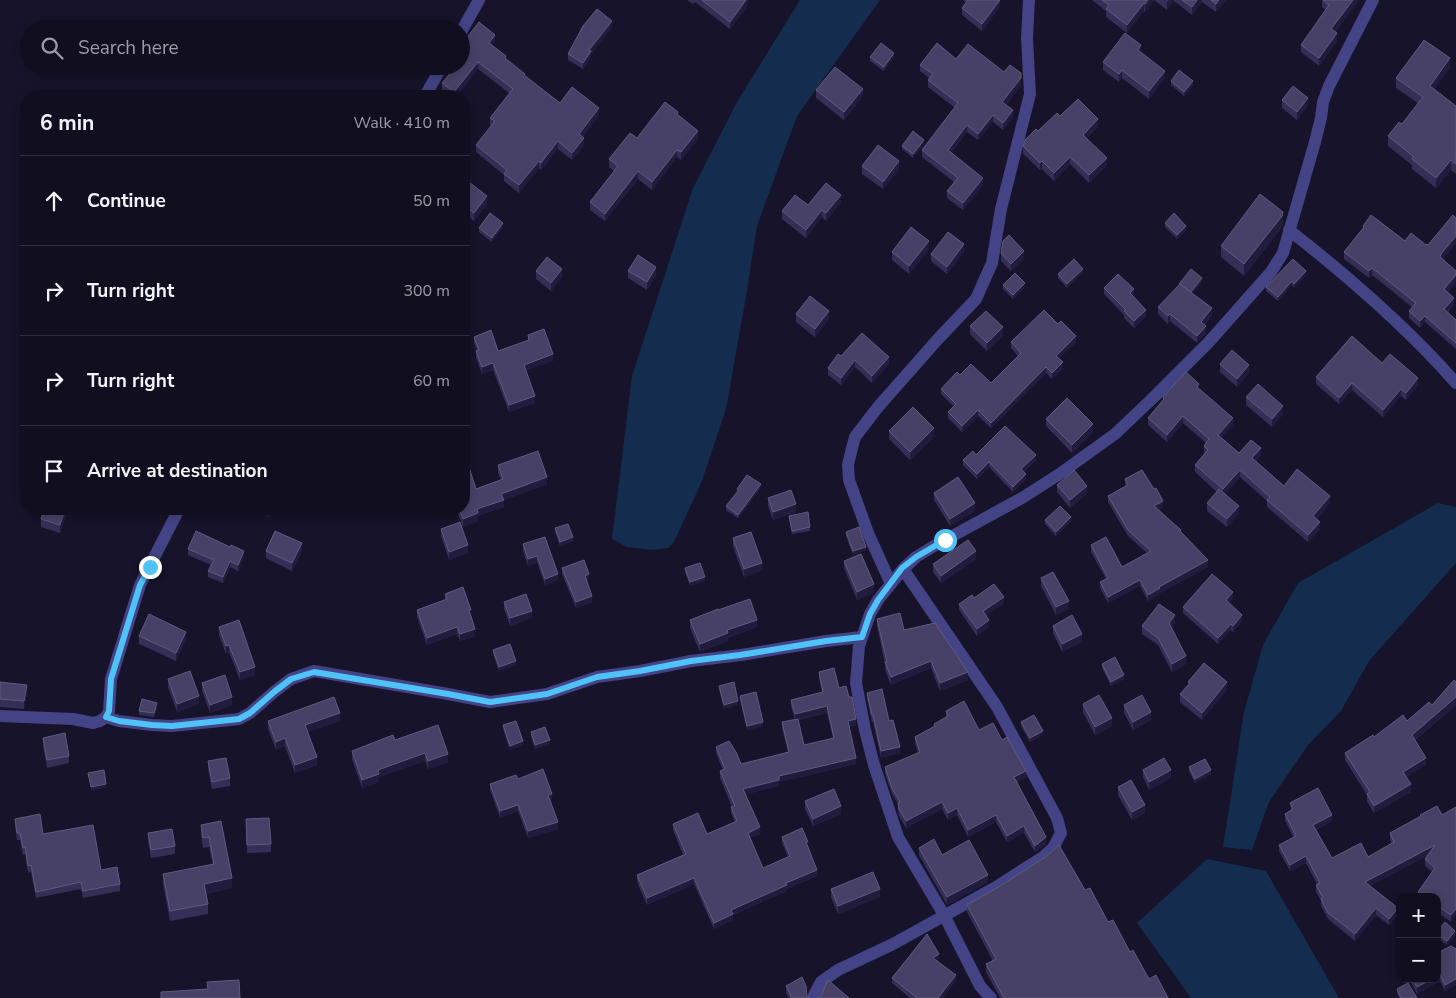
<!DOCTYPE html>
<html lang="en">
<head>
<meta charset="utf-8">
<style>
	:root { --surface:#110e20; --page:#1e1c2d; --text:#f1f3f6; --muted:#9c9ca5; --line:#302e3e }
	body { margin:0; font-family:"Nunito Sans",sans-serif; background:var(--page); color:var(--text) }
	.controls { position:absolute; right:15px; bottom:15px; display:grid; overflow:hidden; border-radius:10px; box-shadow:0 2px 8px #0003 }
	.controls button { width:45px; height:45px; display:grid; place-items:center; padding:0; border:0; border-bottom:1px solid var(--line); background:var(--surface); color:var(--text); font:25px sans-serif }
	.stop { position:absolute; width:15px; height:15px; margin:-11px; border:4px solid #4fc3f7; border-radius:50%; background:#fff }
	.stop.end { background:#4fc3f7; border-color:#fff; box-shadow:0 1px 5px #0008 }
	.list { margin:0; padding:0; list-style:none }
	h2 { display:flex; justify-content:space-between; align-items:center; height:65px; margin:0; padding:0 20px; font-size:21px }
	h2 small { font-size:16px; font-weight:400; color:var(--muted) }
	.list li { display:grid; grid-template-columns:32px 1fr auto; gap:15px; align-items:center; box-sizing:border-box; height:90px; padding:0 20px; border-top:1px solid var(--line) }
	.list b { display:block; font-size:19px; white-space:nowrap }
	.list em { font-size:16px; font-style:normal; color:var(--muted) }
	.icon { flex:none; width:28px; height:28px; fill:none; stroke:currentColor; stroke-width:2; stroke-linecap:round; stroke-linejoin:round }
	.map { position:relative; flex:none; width:1456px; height:998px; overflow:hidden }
	.search { position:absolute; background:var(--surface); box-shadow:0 2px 8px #0003; left:20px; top:20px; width:450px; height:55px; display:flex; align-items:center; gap:12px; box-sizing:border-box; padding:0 18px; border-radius:28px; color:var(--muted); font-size:19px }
	.panel { position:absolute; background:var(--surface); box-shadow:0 2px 8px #0003; left:20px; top:90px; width:450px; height:425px; border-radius:20px }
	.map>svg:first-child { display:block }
	.water { fill:#142c4d }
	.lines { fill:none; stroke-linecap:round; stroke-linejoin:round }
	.minor { stroke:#434385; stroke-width:12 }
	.wall { fill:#352e56; fill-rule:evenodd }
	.shaded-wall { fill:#211b3d }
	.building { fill:#484167; stroke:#605a7f }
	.route { stroke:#4fc3f7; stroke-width:6 }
</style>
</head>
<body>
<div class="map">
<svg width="1456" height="998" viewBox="0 0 1456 998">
	<rect width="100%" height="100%" fill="#17132a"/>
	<g class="water">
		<path d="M800 0H880L797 116 757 226 746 297 726 409 702 481 674 542 668 548 651 550 627 547 612 539 632 376 693 188 737 102Z"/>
		<path d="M1438 503 1456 507V563L1369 661 1341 711 1308 745 1269 802 1252 850 1223 847 1244 712 1263 645 1298 583Z"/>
		<path d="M1207 859 1266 871 1339 998H1191L1137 923Z"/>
	</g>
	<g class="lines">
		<g class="minor">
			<path d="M461 32 479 0"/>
			<path d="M425 96 442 66"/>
			<path d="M1289 230C1349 277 1406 326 1456 383"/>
			<path d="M891 584 868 533 849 480 848 465 852 448 855 437 878 407 938 339 976 299 992 263 1001 209 1030 94 1027 38 1029 0"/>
			<path d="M0 716 73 719 93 723 100 721 106 717 109 711 111 679 140 585 179 509"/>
			<path d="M106 717 119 721 152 725 172 726 239 719 250 713 274 692 291 679 314 671 448 694 490 702 547 694 597 677 640 671 691 661 741 655 826 641 862 637"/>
			<path d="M814 998V995L821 982 838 970 893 944 996 887 1043 857 1053 848 1061 833 1057 818 997 707 903 569"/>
			<path d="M991 998 980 986 944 915 898 837 874 765 865 730 856 683 859 646 870 614 878 600 903 569 916 557 934 546 1022 498 1058 475 1115 434 1155 396 1208 343 1271 272 1283 253 1315 142 1321 118 1323 102 1329 86 1373 0"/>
		</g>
	</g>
	<g class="wall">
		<path d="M687 0H748V5L730 29 695 2 693 4Z"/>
		<path d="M963 0H1000V7L982 31 962 15V8L966 3Z"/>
		<path d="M1092 0H1226L1216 12 1202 2 1192 15 1174 1 1167 10 1154 0 1145 12 1144 11 1127 33 1106 17V11Z"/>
		<path d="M1322 0H1359L1335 32 1337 41 1319 66 1301 52V45L1326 10 1322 7Z"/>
		<path d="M612 27 591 55V57L583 69 568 60V54Z"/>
		<path d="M495 42 492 46 506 59 525 76 560 103 599 116 582 137 584 146 572 160 558 149 541 170 539 168 519 193 504 181V175L476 152V145L491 126 490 125V118L509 93 478 69 457 96H449L442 91V83L462 58H461V45Z"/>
		<path d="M1141 53 1165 78 1149 99 1122 78 1119 82 1103 70V62Z"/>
		<path d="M870 57H894L884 71 870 61Z"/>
		<path d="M956 59 1004 72 1021 85 1006 105 1013 117 1003 130 993 122 978 140 967 132 951 153 983 185 963 210 947 198V191L954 182 922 157V150L955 108 928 87V80L929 78 920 71V65Z"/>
		<path d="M1450 68 1434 89 1456 106V174L1451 170 1436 188 1412 169V165L1388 146V136L1402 124 1418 103 1396 88V78Z"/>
		<path d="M1171 81 1193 85 1184 96 1171 85Z"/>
		<path d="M816 90 863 96 844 120 816 98Z"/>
		<path d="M1282 100 1308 105 1297 120 1282 108Z"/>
		<path d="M678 116 698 139 681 160 677 157 652 190 638 179 605 221 590 210V202L614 171 609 167V159L637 138Z"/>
		<path d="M1060 116 1098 127 1087 138 1107 165 1089 183 1070 164 1054 181 1042 169 1040 170 1023 154V146L1038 131Z"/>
		<path d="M924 144 913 158 902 149V146Z"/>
		<path d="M862 166 899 169 883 189 862 174Z"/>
		<path d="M464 172 468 182 487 204 474 221 464 213Z"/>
		<path d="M841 202 826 221 822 217 806 238 782 219V211L808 205Z"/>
		<path d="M1456 218V243L1443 259 1456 271V282L1448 292 1454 304 1448 312 1456 320V349L1425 322 1420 328 1409 318V311L1412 307 1372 275 1369 278 1344 259V252L1363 229V226L1405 241 1426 245H1428Z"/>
		<path d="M1165 223 1186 230 1177 239 1165 227Z"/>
		<path d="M1283 223 1282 227 1244 276 1221 257V246Z"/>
		<path d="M503 227 492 242 479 232V228Z"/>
		<path d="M929 249 909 274 892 260V252Z"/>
		<path d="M964 252 947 274 931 261V254Z"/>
		<path d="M1001 253 1024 259 1011 271 1001 261Z"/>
		<path d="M536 271 562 277 551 291 536 279Z"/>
		<path d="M628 271 656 275 647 290 628 278Z"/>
		<path d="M1083 272 1067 288 1058 278V274Z"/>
		<path d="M1306 275 1294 288 1292 285 1278 301 1266 291V287Z"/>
		<path d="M1202 282 1192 293 1212 315 1205 325 1206 333 1197 343 1170 321 1168 324 1158 314V307Z"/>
		<path d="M1003 285 1025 287 1013 299 1003 289Z"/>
		<path d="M1104 288 1134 296 1133 297 1146 316 1134 328 1124 318V315L1104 294Z"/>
		<path d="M796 314 829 319 815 337 796 322Z"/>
		<path d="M970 326 1003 335 987 351 970 334Z"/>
		<path d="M528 335 553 361 526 370 535 403 509 412 493 370 482 374 476 358V351H477L474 343V337L498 351 528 341Z"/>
		<path d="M1011 342H1076L1059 358 1063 368 1052 379 1046 373 991 428 978 416 962 432 948 418V412L954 407 941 394V389L960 375 991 383 1018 356 1011 348Z"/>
		<path d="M841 356 889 364 872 383 855 367 841 385 828 375V368Z"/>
		<path d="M1382 363 1418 385 1406 400 1401 396 1383 417 1352 390 1339 404 1316 384V377Z"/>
		<path d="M1220 364 1249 373 1237 387 1220 372Z"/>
		<path d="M1199 389 1233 425 1221 438 1239 453 1261 455 1256 461 1284 486 1330 503 1317 519 1320 529 1308 542 1267 507V501L1240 477 1225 494 1239 514 1227 527 1207 511V503L1217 492 1195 472V465L1204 454V446L1206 443 1183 423 1167 442 1148 425V418L1163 401V397Z"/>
		<path d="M1246 397 1283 414 1272 427 1246 405Z"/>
		<path d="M1046 419 1093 432 1072 453 1046 426Z"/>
		<path d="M889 431 934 436 910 460 889 439Z"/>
		<path d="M976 455 1036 460 1024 472 1026 479 1013 492 989 467 977 479 963 465V460Z"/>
		<path d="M498 465 547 484 504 500V507L478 516V521L463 527 456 509H464L476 489 501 480 498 473Z"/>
		<path d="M1125 479 1163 507 1159 510 1181 533 1208 567 1160 593V594L1148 601 1140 586 1108 603 1100 588V582L1106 579 1091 552V545L1122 567 1147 553 1128 536 1108 502V496L1125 486Z"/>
		<path d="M1057 485 1087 493 1070 508 1057 492Z"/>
		<path d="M761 488 738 518 726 510V506L737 491V489Z"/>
		<path d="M934 493 975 511 950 526 934 500Z"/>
		<path d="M768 498 796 512 773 520 768 506Z"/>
		<path d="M67 509V512L60 533 41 527V519Z"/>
		<path d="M254 509H272L269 516Z"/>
		<path d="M789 516 810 527V531L792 534Z"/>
		<path d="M1045 520 1071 521 1056 536 1045 524Z"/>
		<path d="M555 528 573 541 560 546 555 532Z"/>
		<path d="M441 529 468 553 449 560 441 536Z"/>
		<path d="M846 532 866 550 853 555 846 536Z"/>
		<path d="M545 537 558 580 545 585 537 562 528 566 523 551V544Z"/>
		<path d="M733 538 762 570 744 577 733 546Z"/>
		<path d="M188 549 244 557 238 571 230 567 223 583 208 577V571L211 565 188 555Z"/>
		<path d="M266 551H302L292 571 266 558Z"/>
		<path d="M976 559 941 583 933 572V564Z"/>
		<path d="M844 561 874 592 873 593 857 600 844 568Z"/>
		<path d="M562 568 589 580 587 581 592 602 576 608 562 574Z"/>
		<path d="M685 568 705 581 690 586 685 572Z"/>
		<path d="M1041 578 1069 609 1056 615 1041 586Z"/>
		<path d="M445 594 471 616 475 636 460 641 457 634 427 645 417 617V610L445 600Z"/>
		<path d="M974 598 1004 603 986 615 989 627 977 636 959 610V604Z"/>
		<path d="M1233 598 1229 603 1242 621 1233 632 1231 630 1218 644 1183 613V607Z"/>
		<path d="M504 602 532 618 510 626 504 609Z"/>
		<path d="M718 610 757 627 728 638V641L700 652 690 628V620Z"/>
		<path d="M877 619 904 630 968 680 940 691 931 668 891 685 885 670V664L877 626Z"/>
		<path d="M1175 623 1171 628 1186 664 1172 672 1158 645 1142 634V626Z"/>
		<path d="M1053 626 1082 642 1062 652 1053 633Z"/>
		<path d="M219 627 255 675 240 680 229 652 226 654 219 635Z"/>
		<path d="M139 636 186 639 176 661 139 644Z"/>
		<path d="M493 650 516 665 499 671 493 654Z"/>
		<path d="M1102 664 1124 679 1111 686 1102 668Z"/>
		<path d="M819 672 839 688 856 725 849 727 856 764 779 782V786L746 794 760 834 750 838 763 868 788 857 782 843V837L808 846 817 876 787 889V891L733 915V920L714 929 694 884 647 905 637 882V875L683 855 673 830V824L707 834 735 822 731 813V807H732L720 778V771L723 770 716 753V747L741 764 788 752 782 729V722L795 720 791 706V700L822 692 819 678ZM827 713 833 739 804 745 798 720Z"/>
		<path d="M168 679 199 704 177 712 168 687Z"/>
		<path d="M0 682 27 693 24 709 0 707Z"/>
		<path d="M1188 682 1227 690 1202 720 1180 702V694L1188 685Z"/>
		<path d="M1456 682V705L1415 740 1426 765 1406 777 1411 792 1374 813 1367 801V795L1345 760V753L1407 721 1432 705Z"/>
		<path d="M202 683 232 705 210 713 202 691Z"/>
		<path d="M719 686 738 705 724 709 719 689Z"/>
		<path d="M867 693 889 721 900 753 881 758 873 722H872L867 699Z"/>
		<path d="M740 696 763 726 747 730 740 700Z"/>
		<path d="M1083 704 1112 726 1095 735 1083 712Z"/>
		<path d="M1124 705 1151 720 1133 730 1124 713Z"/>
		<path d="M157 707 154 717 139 715V711Z"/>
		<path d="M946 711 979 730 1002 740 1026 777 1017 782 1046 844 1035 852 1024 833 1007 842 996 822 968 837 957 815 948 820 942 809 906 828 899 816 898 810V804L892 794 885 774V767L918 753 915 743V737L934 726V724L946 717Z"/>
		<path d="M268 721H340L308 732 317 765 295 773 285 746 276 750 268 729Z"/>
		<path d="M1021 722 1043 735 1030 742 1021 726Z"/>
		<path d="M503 725 523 745 510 750 503 729Z"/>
		<path d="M531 732 550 744 535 749 531 736Z"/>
		<path d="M43 738 69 756V763L47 768 43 745Z"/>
		<path d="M395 740 448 762 428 769 425 761 379 777V782L362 788 352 759V751Z"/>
		<path d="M208 761 230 778V786L212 789 208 769Z"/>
		<path d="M1189 767 1211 774 1195 783 1189 771Z"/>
		<path d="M1143 770 1171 778 1149 790 1143 777Z"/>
		<path d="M518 779 552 800 550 801 558 829 528 838 518 811 500 818 490 790V784Z"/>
		<path d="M1118 787 1145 813 1132 820 1118 795Z"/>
		<path d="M805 801 841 814 813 826 805 809Z"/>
		<path d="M1290 803 1332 821 1316 830 1332 858 1368 857 1392 844 1390 840V833L1420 817V815H1442L1456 807 1451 922 1437 912V897H1418V892L1432 872 1425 866V859L1428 855 1370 886 1398 914 1389 925 1376 915 1355 941 1328 919 1321 906V901L1316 892V885L1317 884 1306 863 1290 871 1279 851V845L1293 837 1285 820V814L1291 810Z"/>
		<path d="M15 819 43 834 101 870 120 884V891L83 898 81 889 36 898 31 872 28 873 25 854 23 855 20 840H17L15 826Z"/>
		<path d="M246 819 271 844V852L247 853Z"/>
		<path d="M221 821 232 888 206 894 208 904V914L170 921 163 884V874L213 865 209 847 203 848 201 835V825Z"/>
		<path d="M148 833 175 846V854L151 858 148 841Z"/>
		<path d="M919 848 942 855 988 882 947 905 919 855Z"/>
		<path d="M831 889 880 897 838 914 831 897Z"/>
		<path d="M1085 890 1149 979 1168 998H1000L986 972V964L993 961 967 912V905Z"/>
		<path d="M1437 932 1455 935 1447 945 1437 938Z"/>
		<path d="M1456 949V985L1445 991 1440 981 1417 994 1409 979H1437Z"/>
		<path d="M939 959 937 960 956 980 943 998H910L892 983V978Z"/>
		<path d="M786 986 807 996 810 998H789L786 993Z"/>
		<path d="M1397 989 1417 998H1399L1397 993Z"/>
	</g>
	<g class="shaded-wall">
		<path d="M746 0H748V5L730 29V22Z"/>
		<path d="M1000 0V7L982 31V24Z"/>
		<path d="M1148 0H1154L1145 12V4Z"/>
		<path d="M1169 0H1174V1L1167 10V2Z"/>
		<path d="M1197 0H1202V2L1192 15V7Z"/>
		<path d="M1219 0H1226L1216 12V4Z"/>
		<path d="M1353 0H1359L1331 37V29Z"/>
		<path d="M1144 3V11L1127 33V25Z"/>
		<path d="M612 21V27L591 55V57L583 69V63L589 50Z"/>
		<path d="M1337 33V41L1319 66V58Z"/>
		<path d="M495 35V42L489 50V43Z"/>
		<path d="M1141 45V53L1138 50Z"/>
		<path d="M894 53V57L884 71V67Z"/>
		<path d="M1450 58V68L1430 95V86Z"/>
		<path d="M478 62V69L457 96H454V92Z"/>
		<path d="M1122 70V78L1119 82V74Z"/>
		<path d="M1165 71V78L1149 99V91Z"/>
		<path d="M1021 78V85L1002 109V102Z"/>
		<path d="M1193 81V85L1184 96V92Z"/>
		<path d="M863 89V96L844 120V112Z"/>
		<path d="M1308 98V105L1297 120V112Z"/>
		<path d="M599 108V116L579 142V134Z"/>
		<path d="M1013 110V117L1003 130V123Z"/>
		<path d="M993 115V122L978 140V134Z"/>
		<path d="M1098 119V127L1083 142V135Z"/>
		<path d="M967 125V132L948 157V150Z"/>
		<path d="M698 131V139L681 160V152Z"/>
		<path d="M584 138V146L572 160V153Z"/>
		<path d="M924 140V144L913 158V154Z"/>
		<path d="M558 141V149L541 170V163Z"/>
		<path d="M677 150V157L652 190V182Z"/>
		<path d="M1070 157V164L1054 181V173Z"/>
		<path d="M1107 158V165L1089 183V175Z"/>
		<path d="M1451 160V170L1436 188V178Z"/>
		<path d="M539 161V168L519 193V185Z"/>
		<path d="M899 161V169L883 189V182Z"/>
		<path d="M1042 161V169L1040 170V163Z"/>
		<path d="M638 171V179L605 221V214Z"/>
		<path d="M983 178V185L963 210V203Z"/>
		<path d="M841 195V202L826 221V213Z"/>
		<path d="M487 196V204L474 221V213Z"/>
		<path d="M822 210V217L806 238V230Z"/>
		<path d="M1283 212V223L1282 227 1244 276V264Z"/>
		<path d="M503 223V227L492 242V238Z"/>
		<path d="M1186 226V230L1177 239V235Z"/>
		<path d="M1456 236V243L1441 261 1440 257 1441 254Z"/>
		<path d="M929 241V249L909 274V266Z"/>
		<path d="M964 244V252L947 274V267Z"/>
		<path d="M1024 251V259L1011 271V264Z"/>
		<path d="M656 267V275L647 290V282Z"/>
		<path d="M1372 268V275L1369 278V271Z"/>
		<path d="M562 269V277L551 291V283Z"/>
		<path d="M1083 269V272L1067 288V284Z"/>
		<path d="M1306 271V275L1294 288V284Z"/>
		<path d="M1456 275V282L1444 296V289Z"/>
		<path d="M1202 278V282L1189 297V294Z"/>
		<path d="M1292 281V285L1278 301V297Z"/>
		<path d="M1025 283V287L1013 299V295Z"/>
		<path d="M1134 289V296L1130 300V293Z"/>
		<path d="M1454 298V304L1444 315V309Z"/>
		<path d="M1212 308V315L1201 329V322Z"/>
		<path d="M1146 310V316L1134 328V321Z"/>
		<path d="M829 311V319L815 337V329Z"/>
		<path d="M1170 314V321L1168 324V316Z"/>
		<path d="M1425 316V322L1420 328V321Z"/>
		<path d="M1206 326V333L1197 343V336Z"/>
		<path d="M1003 327V335L987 351V343Z"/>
		<path d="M1076 336V342L1056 361V356Z"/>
		<path d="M553 354V361L524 371V365Z"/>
		<path d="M889 357V364L872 383V376Z"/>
		<path d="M855 360V367L841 385V378Z"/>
		<path d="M1063 362V368L1052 379V373Z"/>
		<path d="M493 363V370L482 374V367Z"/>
		<path d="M1249 365V373L1237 387V379Z"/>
		<path d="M1046 367V373L991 428V423Z"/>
		<path d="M1418 378V385L1406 400V393Z"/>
		<path d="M1352 383V390L1339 404V398Z"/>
		<path d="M1401 389V396L1383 417V410Z"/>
		<path d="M468 396V403L464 405V398Z"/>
		<path d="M535 396V403L509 412V405Z"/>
		<path d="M1283 406V414L1272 427V419Z"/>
		<path d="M978 410V416L962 432V426Z"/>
		<path d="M1183 416V423L1167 442V435Z"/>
		<path d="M1233 418V425L1218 442V435Z"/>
		<path d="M1093 424V432L1072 453V445Z"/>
		<path d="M934 428V436L910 460V452Z"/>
		<path d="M1261 448V455L1252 465V458Z"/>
		<path d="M1036 455V460L1021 474V469Z"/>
		<path d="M989 462V467L977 479V474Z"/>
		<path d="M1240 470V477L1223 496V489Z"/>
		<path d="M1026 474V479L1013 492V487Z"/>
		<path d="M547 477V484L504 500V507L478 516V521L463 527V519L477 509 501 494Z"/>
		<path d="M761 484V488L738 518V515Z"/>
		<path d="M1087 486V493L1070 508V500Z"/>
		<path d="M1330 496V503L1313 523V516Z"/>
		<path d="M1163 501V507L1154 512V506Z"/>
		<path d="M975 503V511L950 526V519Z"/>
		<path d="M796 504V512L773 520V512Z"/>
		<path d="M1239 506V514L1227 527V519Z"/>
		<path d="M65 509H67V512L60 533V525Z"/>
		<path d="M270 509H272L269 516V510Z"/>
		<path d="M1071 517V521L1056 536V532Z"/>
		<path d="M1320 522V529L1308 542V535Z"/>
		<path d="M573 537V541L560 546V542Z"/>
		<path d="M302 543V551L292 571V563Z"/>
		<path d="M468 545V553L449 560V552Z"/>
		<path d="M866 547V550L853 555V551Z"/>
		<path d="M244 551V557L238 571V565Z"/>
		<path d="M976 551V559L941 583V576Z"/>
		<path d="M537 556V562L528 566V559Z"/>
		<path d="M1208 560V567L1160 593V594L1148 601V595L1159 587Z"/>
		<path d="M230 561V567L223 583V577Z"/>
		<path d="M762 563V570L744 577V569Z"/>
		<path d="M558 574V580L545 585V579Z"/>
		<path d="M589 574V580L585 582V576Z"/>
		<path d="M705 577V581L690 586V582Z"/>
		<path d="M1140 580V586L1108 603V597Z"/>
		<path d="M874 584V592L873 593 857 600V592Z"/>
		<path d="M1233 592V598L1226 607V600Z"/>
		<path d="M592 596V602L576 608V602Z"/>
		<path d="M1004 597V603L983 617V611Z"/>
		<path d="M1069 601V609L1056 615V607Z"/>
		<path d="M532 611V618L510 626V618Z"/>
		<path d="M1175 615V623L1169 631V623Z"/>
		<path d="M1242 615V621L1233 632V626Z"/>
		<path d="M757 620V627L728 638V641L700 652V644L727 630Z"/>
		<path d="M989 620V627L977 636V629Z"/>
		<path d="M1231 624V630L1218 644V638Z"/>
		<path d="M457 627V634L427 645V638Z"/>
		<path d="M475 629V636L460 641V634Z"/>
		<path d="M186 632V639L176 661V653Z"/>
		<path d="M1082 634V642L1062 652V644Z"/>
		<path d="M229 645V652L226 654V646Z"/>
		<path d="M1186 656V664L1172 672V664Z"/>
		<path d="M516 661V665L499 671V667Z"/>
		<path d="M931 661V668L891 685V677Z"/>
		<path d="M255 667V675L240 680V672Z"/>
		<path d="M968 672V680L940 691V683Z"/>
		<path d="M1124 675V679L1111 686V682Z"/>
		<path d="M1227 682V690L1202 720V713Z"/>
		<path d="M27 685V693L24 709V701Z"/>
		<path d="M199 696V704L177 712V704Z"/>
		<path d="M232 697V705L210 713V705Z"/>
		<path d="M1456 697V705L1412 742V735Z"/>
		<path d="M738 701V705L724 709V705Z"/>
		<path d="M827 706V713L795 720V714Z"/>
		<path d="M1151 712V720L1133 730V722Z"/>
		<path d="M340 713V721L305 733V725Z"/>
		<path d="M1112 718V726L1095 735V727Z"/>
		<path d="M856 719V725L848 727V721Z"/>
		<path d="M763 722V726L747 730V726Z"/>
		<path d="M1043 731V735L1030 742V738Z"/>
		<path d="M285 738V746L276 750V742Z"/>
		<path d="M550 740V744L535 749V745Z"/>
		<path d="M523 741V745L510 750V746Z"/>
		<path d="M900 747V753L881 758V751Z"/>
		<path d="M425 753V761L379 777V782L362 788V780L378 770Z"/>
		<path d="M448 754V762L428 769V761Z"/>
		<path d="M317 757V765L295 773V765Z"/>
		<path d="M856 758V764L779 782V786L743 795V789L779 776Z"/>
		<path d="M1426 758V765L1403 779V772Z"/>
		<path d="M1171 770V778L1149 790V782Z"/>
		<path d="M1211 770V774L1195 783V779Z"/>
		<path d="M1026 771V777L1014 784V777Z"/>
		<path d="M106 784V788L91 791V787Z"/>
		<path d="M1411 784V792L1374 813V806Z"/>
		<path d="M552 794V800L548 801V795Z"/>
		<path d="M942 802V809L906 828V821Z"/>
		<path d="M518 805V811L500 818V811Z"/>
		<path d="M1145 805V813L1132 820V812Z"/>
		<path d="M841 806V814L813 826V819Z"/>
		<path d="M957 808V815L948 820V813Z"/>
		<path d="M996 815V822L968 837V830Z"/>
		<path d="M1332 815V821L1313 831V825Z"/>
		<path d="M558 822V829L528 838V831Z"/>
		<path d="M1024 826V833L1007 842V836Z"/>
		<path d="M760 827V834L748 839V833Z"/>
		<path d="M1046 837V844L1035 852V846Z"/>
		<path d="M1435 845V851L1365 889V882Z"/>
		<path d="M1306 856V863L1290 871V865Z"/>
		<path d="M817 870V876L787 889V891L733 915V920L714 929V923L731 910 786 883Z"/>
		<path d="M988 875V882L947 905V897Z"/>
		<path d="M232 878V888L204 894V884Z"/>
		<path d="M694 878V884L647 905V898Z"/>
		<path d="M880 889V897L838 914V906Z"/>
		<path d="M1376 908V915L1355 941V934Z"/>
		<path d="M1398 908V914L1389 925V919Z"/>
		<path d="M1456 909V915L1451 922V915Z"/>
		<path d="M1455 931V935L1447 945V941Z"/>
		<path d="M939 954V959L933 963V958Z"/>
		<path d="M956 975V980L943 998H938Z"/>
		<path d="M1440 975V981L1417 994V987L1432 979H1437V976Z"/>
		<path d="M1456 979V985L1445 991V985Z"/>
	</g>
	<g class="building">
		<path d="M702 0H746L730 22Z"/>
		<path d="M968 0H1000L982 24 962 8Z"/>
		<path d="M1102 0H1148L1145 4 1144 3 1127 25 1106 9 1109 5Z"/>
		<path d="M1182 0H1197L1192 7Z"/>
		<path d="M1211 0H1219L1216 4Z"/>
		<path d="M1323 0H1353L1331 29 1337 33 1319 58 1301 45 1329 5Z"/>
		<path d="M597 9 612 21 589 50 591 51 583 63 568 54 583 26Z"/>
		<path d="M479 22 495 35 489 43 506 56 505 58 525 74 524 75 560 103 572 87 599 108 579 134 584 138 572 153 558 141 541 163 539 161 519 185 504 174 507 170 476 145 495 121 490 118 513 89 478 62 454 92 442 83 456 66H461V59L466 54 461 50V45Z"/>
		<path d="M1125 33 1141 45 1138 50 1165 71 1149 91 1122 70 1119 74 1103 62Z"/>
		<path d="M1424 40 1450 58 1430 86 1456 106V164L1451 160 1436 178 1412 159 1414 157 1388 136 1399 122 1402 124 1423 97 1396 78Z"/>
		<path d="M881 43 894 53 884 67 870 57Z"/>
		<path d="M937 43 956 59 968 44 1004 72 1010 65 1021 73V78L1002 102 1013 110 1003 123 993 115 978 134 967 125 948 150 983 178 963 203 947 191 958 178 922 150 958 103 928 80 933 74 920 65Z"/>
		<path d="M835 67 863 89 844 112 816 90Z"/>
		<path d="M1179 70 1193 81 1184 92 1171 81Z"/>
		<path d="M1293 86 1308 98 1297 112 1282 100Z"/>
		<path d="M1078 99 1098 119 1083 135 1107 158 1089 175 1070 157 1054 173 1042 161 1040 163 1023 146 1025 140 1036 129 1038 131 1057 113 1060 116Z"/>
		<path d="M665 102 678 112 677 114 698 131 681 152 677 150 652 182 638 171 605 214 590 202 618 166 609 159 630 133 637 138Z"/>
		<path d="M913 131 924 140 913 154 902 146Z"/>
		<path d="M878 145 899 161 883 182 862 166Z"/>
		<path d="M464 172 468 175 465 179 487 196 474 213 464 205Z"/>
		<path d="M826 183 841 195 826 213 822 210 806 230 782 211 795 195 808 205Z"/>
		<path d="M1260 194 1283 212 1282 216 1244 264 1221 246Z"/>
		<path d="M490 213 503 223 492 238 479 228Z"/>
		<path d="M1174 213 1186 226 1177 235 1165 223Z"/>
		<path d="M1371 215 1405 241 1411 233 1426 245 1427 244 1428 245 1453 215 1456 218V236L1441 254 1440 257 1456 271V275L1444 289 1454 298 1444 309 1456 320V343L1425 316 1420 321 1409 311 1416 303 1372 268 1369 271 1344 252 1364 227 1363 226Z"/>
		<path d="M911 227 929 241 909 266 892 252Z"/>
		<path d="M948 232 964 244 947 267 931 254Z"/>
		<path d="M1009 235 1024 251 1011 264 1001 253 1003 241Z"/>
		<path d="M638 255 656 267 647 282 628 271Z"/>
		<path d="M547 257 562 269 551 283 536 271Z"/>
		<path d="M1074 259 1083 269 1067 284 1058 274Z"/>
		<path d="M1293 259 1306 271 1294 284 1292 281 1278 297 1266 287Z"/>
		<path d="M1191 269 1202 278 1191 292 1180 284H1179Z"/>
		<path d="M1015 273 1025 283 1013 295 1003 285Z"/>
		<path d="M1118 274 1134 289 1130 293 1146 310 1134 321 1124 311 1126 310 1104 288Z"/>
		<path d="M1180 284 1212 308 1201 322 1206 326 1197 336 1170 314 1168 316 1158 307Z"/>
		<path d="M810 296 829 311 815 329 796 314Z"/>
		<path d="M1044 310 1058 324 1061 321 1076 336 1056 356 1063 362 1052 373 1046 367 991 423 978 410 962 426 948 412 956 404 941 389 957 372 960 375 971 364 991 383 1021 353 1011 342Z"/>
		<path d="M986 311 1003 327 987 343 970 326Z"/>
		<path d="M544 329 553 354 524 365 535 396 509 405 493 363 482 367 476 351 479 350 474 337 491 330 498 351 529 340 528 335Z"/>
		<path d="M862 333 889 357 872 376 855 360 841 378 828 368 838 354 841 356Z"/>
		<path d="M1352 336 1382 363 1390 354 1418 378 1406 393 1401 389 1383 410 1352 383 1339 398 1316 377Z"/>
		<path d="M1232 350 1249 365 1237 379 1220 364Z"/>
		<path d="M1186 372 1199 384 1197 387 1233 418 1218 435 1239 453 1251 440 1261 448 1252 458 1284 486 1297 469 1330 496 1313 516 1320 522 1308 535 1267 500 1270 497 1240 470 1223 489 1195 465 1208 450 1204 446 1209 439 1183 416 1167 435 1148 418 1164 399 1163 397Z"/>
		<path d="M464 384 468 396 464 398Z"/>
		<path d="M1258 384 1283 406 1272 419 1246 397Z"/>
		<path d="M1067 398 1093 424 1072 445 1046 419Z"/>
		<path d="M913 407 934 428 910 452 889 431Z"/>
		<path d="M1005 426 1036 455 1021 469 1026 474 1013 487 989 462 977 474 963 460 973 451 976 455Z"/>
		<path d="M538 451 547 477 501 494 504 500 477 509 478 513 463 519 459 509H464V462L467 461 476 489 503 479 498 465Z"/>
		<path d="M1074 470 1087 486 1070 500 1057 485Z"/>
		<path d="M1142 470 1154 489 1156 488 1163 501 1154 506 1181 530 1180 531 1208 560 1159 587 1160 588 1148 595 1140 580 1108 597 1100 582 1108 578 1091 545 1106 537 1122 567 1151 551 1128 530 1108 496 1128 485 1125 479Z"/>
		<path d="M747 475 761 484 738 515 726 506 739 490 737 489Z"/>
		<path d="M958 477 975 503 950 519 934 493Z"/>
		<path d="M1219 489 1239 506 1227 519 1207 503Z"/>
		<path d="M791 490 796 504 773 512 768 498Z"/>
		<path d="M1060 506 1071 517 1056 532 1045 520Z"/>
		<path d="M44 509H65L60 525 41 519Z"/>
		<path d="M808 512 810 527 792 531 789 516Z"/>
		<path d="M460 522 468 545 449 552 441 529Z"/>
		<path d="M568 524 573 537 560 542 555 528Z"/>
		<path d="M859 527 866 547 853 551 846 532Z"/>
		<path d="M196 531 230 547 231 545 244 551 238 565 230 561 223 577 208 571 214 560 188 549Z"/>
		<path d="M275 531 302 543 292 563 266 551Z"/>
		<path d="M751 532 762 563 744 569 733 538Z"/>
		<path d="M545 537 558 574 545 579 537 556 528 559 523 544Z"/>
		<path d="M968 540 976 551 941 576 933 564Z"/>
		<path d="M861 554 874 584 857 592 844 561Z"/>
		<path d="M584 560 589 574 585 576 592 596 576 602 562 568Z"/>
		<path d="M700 563 705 577 690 582 685 568Z"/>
		<path d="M1053 572 1069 601 1056 607 1041 578Z"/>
		<path d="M1212 574 1233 592 1226 600 1242 615 1233 626 1231 624 1218 638 1183 607Z"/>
		<path d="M994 584 1004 597 983 611 989 620 977 629 959 604 972 595 974 598Z"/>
		<path d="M463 587 471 610H469L475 629 460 634 457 627 427 638 417 610 447 599 445 594Z"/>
		<path d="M526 594 532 611 510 618 504 602Z"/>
		<path d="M750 599 757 620 727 630 728 633 700 644 690 620 718 609V610Z"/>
		<path d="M1159 604 1175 615 1169 623 1186 656 1172 664 1158 638 1142 626Z"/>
		<path d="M900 613 904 630 935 623 968 672 940 683 931 661 891 677 885 662H887L877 619Z"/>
		<path d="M149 614 186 632 176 653 139 636Z"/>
		<path d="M1072 615 1082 634 1062 644 1053 626Z"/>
		<path d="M239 620 255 667 240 672 229 645 226 646 219 627Z"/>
		<path d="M510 644 516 661 499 667 493 650Z"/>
		<path d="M1115 657 1124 675 1111 682 1102 664Z"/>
		<path d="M1204 663 1227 682 1202 713 1180 694 1190 683 1188 682Z"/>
		<path d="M834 668 839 688 846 686 849 697H852L856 719 848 721 856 758 779 776V780L743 789 760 827 748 833 763 868 790 856 782 837 802 828 808 842H806L817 870 786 883 787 885 731 910 733 914 714 923 694 878 647 898 637 875 686 854 673 824 698 813 707 834 737 821 731 807 735 806 720 771 725 769 716 747 729 741 736 752 741 764 789 752 782 722 798 719 804 745 834 738 827 706 795 714 791 700 823 692 819 672Z"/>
		<path d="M190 671 199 696 177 704 168 679Z"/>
		<path d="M225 675 232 697 210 705 202 683Z"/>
		<path d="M1454 680 1456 682V697L1412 735 1426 758 1403 772 1411 784 1374 806 1367 794 1370 792 1345 753 1373 735 1374 737 1403 715 1407 721 1429 702 1432 705Z"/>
		<path d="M0 682 27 685 24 701 0 699Z"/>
		<path d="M734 682 738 701 724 705 719 686Z"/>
		<path d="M882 689 889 721 893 720 900 747 881 751 873 715H872L867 693Z"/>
		<path d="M756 692 763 722 747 726 740 696Z"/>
		<path d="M1099 695 1112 718 1095 727 1083 704Z"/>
		<path d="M1142 695 1151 712 1133 722 1124 705Z"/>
		<path d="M334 697 340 713 305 725 317 757 295 765 285 738 276 742 268 721Z"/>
		<path d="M142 699 157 703 154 713 139 711Z"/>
		<path d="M964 701 979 730 993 723 1002 740 1007 737 1026 771 1014 777 1046 837 1035 846 1024 826 1007 836 996 815 968 830 957 808 948 813 942 802 906 821 899 809 898 803 900 802 892 788 885 767 920 752 915 737 935 726 934 724 948 716 946 711Z"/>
		<path d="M1034 715 1043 731 1030 738 1021 722Z"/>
		<path d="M516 721 523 741 510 746 503 725Z"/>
		<path d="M438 725 448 754 428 761 425 753 378 770 379 774 362 780 352 751 393 735 395 740Z"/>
		<path d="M545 727 550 740 535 745 531 732Z"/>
		<path d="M65 733 69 756 47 760 43 738Z"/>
		<path d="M226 758 230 778 212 782 208 761Z"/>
		<path d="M1164 758 1171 770 1149 782 1143 770Z"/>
		<path d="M1205 759 1211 770 1195 779 1189 767Z"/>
		<path d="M543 769 552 794 548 795 558 822 528 831 518 805 500 811 490 784 516 775 518 779Z"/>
		<path d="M104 770 106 784 91 787 88 773Z"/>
		<path d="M1131 780 1145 805 1132 812 1118 787Z"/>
		<path d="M1318 788 1332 815 1313 825 1332 858 1361 843 1368 857 1394 842 1390 833 1421 816 1420 815 1437 806 1442 815 1456 807V909L1451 915 1437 906V897H1425L1418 892 1435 868 1425 859 1435 845 1365 882 1398 908 1389 919 1376 908 1355 934 1328 913 1321 899 1323 898 1316 885 1320 883 1306 856 1290 865 1279 845 1296 836 1285 814 1293 809 1290 803Z"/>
		<path d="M834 789 841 806 813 819 805 801Z"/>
		<path d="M40 814 43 834 93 825 101 870 117 867 120 884 83 891 81 882 36 892 31 865 28 866 25 847 23 848 20 833H17L15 819Z"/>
		<path d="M269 818 271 844 247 845 246 819Z"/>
		<path d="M221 821 232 878 204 884 208 904 170 911 163 874 214 864 209 837 203 838 201 825Z"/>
		<path d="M172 829 175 846 151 850 148 833Z"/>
		<path d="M934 839 942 855 969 840 988 875 947 897 919 848Z"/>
		<path d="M1059 845 1085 890 1090 888 1108 922 1113 920 1130 952 1133 950 1149 979 1156 975 1168 998H1004L986 964 996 959 967 905 1000 886 1047 856Z"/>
		<path d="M873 872 880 889 838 906 831 889Z"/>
		<path d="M1445 922 1455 931 1447 941 1437 934V932Z"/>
		<path d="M927 934 939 954 933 958 956 975 938 998H917L892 978Z"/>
		<path d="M1451 946 1456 949V979L1445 985 1440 975 1437 976V953Z"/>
		<path d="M802 977 806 986 807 996 810 998H792L786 986Z"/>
		<path d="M1412 979H1432L1417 987Z"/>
		<path d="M239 980 240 998H161V992L208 989 207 982Z"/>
		<path d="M828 980 849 998H816L821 996Z"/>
		<path d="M1408 983 1417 998H1401L1397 989Z"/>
	</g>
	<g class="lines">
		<path class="route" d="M150 567 140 585 111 679 109 711 106 717 119 721 152 725 172 726 239 719 250 713 274 692 291 679 314 672 448 694 490 702 547 694 597 677 640 671 691 661 740 655 826 641 862 637 870 614 878 600 902 568 916 557 945 540"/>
	</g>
</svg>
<div class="controls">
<button>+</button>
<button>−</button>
</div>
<div class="stop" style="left:945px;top:540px"></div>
<div class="stop end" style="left:150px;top:567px"></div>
<div class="search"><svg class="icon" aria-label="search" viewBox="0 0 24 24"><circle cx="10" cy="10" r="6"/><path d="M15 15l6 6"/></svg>Search here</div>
<section class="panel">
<h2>6 min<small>Walk · 410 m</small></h2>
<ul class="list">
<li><svg class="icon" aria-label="ahead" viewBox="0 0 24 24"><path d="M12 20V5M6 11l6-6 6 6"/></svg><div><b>Continue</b></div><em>50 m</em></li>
<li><svg class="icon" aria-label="right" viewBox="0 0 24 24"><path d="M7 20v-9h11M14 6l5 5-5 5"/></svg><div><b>Turn right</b></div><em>300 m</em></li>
<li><svg class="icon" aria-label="right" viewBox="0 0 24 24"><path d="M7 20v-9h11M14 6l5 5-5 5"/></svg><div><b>Turn right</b></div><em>60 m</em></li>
<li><svg class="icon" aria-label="arrive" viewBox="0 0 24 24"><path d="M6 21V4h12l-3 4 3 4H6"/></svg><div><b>Arrive at destination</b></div></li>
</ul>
</section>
</div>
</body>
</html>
